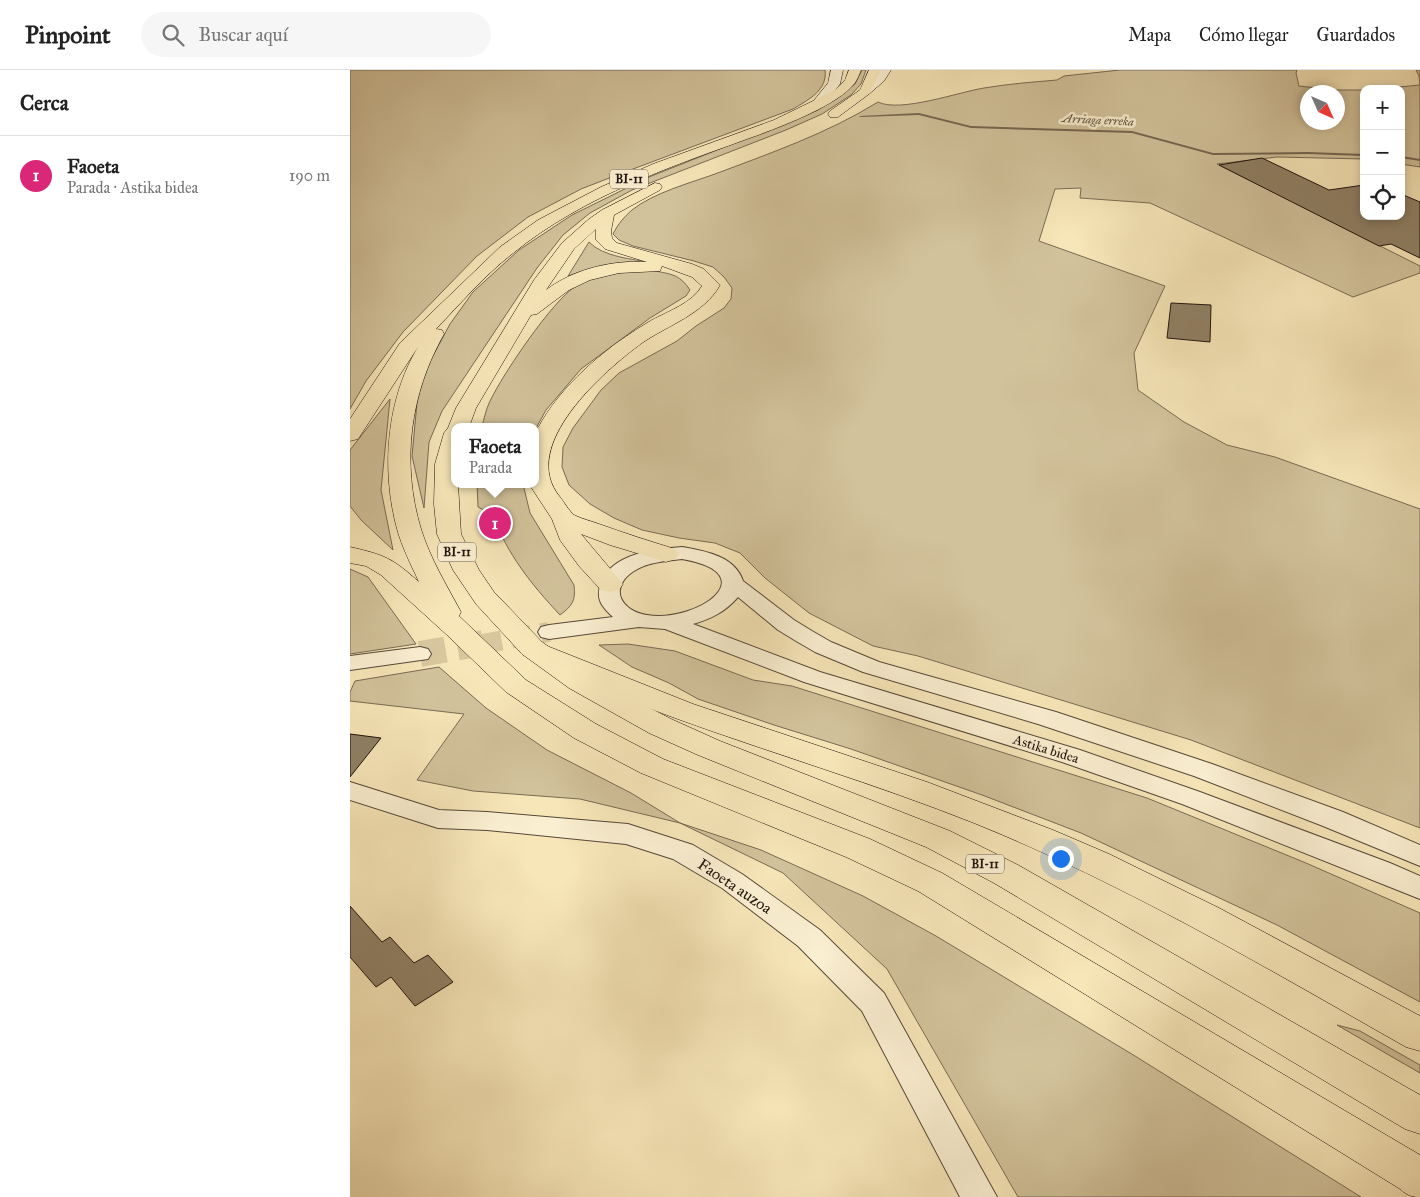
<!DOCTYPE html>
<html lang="es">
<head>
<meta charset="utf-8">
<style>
	:root { --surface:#fff; --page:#f6f6f6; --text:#222; --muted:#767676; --line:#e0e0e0; --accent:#db2777 }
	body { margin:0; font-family:"IM FELL Great Primer",serif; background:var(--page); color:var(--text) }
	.controls { position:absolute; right:15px; top:15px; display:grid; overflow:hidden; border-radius:10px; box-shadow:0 2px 8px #0003 }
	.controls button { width:45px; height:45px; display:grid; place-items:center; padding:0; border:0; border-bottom:1px solid var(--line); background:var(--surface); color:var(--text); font:25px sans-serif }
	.compass { position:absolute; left:950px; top:15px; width:45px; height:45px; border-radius:50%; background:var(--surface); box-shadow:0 2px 8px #0003; rotate:135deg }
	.you { position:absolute; left:710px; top:788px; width:18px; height:18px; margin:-12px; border:4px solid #fff; border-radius:50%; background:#1a73e8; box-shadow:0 0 0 8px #1a73e833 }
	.badge { display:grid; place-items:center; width:32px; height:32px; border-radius:50%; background:var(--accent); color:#fff; font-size:16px; font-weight:700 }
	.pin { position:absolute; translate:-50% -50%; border:2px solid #fff; box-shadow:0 1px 5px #0006 }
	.popup { position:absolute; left:101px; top:353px; width:88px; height:65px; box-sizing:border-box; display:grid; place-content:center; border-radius:10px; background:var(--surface); filter:drop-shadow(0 1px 4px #0005); font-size:16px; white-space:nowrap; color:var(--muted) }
	.popup b { font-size:19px; color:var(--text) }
	.popup::after { content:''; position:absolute; left:50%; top:100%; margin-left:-10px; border:10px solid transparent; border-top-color:var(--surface) }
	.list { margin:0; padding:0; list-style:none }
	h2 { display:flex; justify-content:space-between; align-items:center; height:65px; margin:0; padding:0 20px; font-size:21px }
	h2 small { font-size:16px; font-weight:400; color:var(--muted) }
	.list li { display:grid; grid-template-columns:32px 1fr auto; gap:15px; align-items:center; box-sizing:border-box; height:80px; padding:0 20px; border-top:1px solid var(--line) }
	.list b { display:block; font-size:19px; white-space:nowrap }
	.list p { margin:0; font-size:16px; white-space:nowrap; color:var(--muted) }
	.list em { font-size:16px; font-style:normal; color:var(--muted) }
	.icon { flex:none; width:28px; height:28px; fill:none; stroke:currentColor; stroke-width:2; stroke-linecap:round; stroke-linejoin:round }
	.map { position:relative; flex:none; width:1070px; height:1127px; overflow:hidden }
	header { display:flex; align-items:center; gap:30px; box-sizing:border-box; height:70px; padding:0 25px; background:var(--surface); border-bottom:1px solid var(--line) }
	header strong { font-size:24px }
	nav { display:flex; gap:28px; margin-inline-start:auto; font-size:18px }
	.search { width:350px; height:45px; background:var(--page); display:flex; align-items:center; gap:12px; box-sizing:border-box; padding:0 18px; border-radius:28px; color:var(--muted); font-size:19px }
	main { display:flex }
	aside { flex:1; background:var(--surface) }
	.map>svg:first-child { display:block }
	.green { fill:#d2c29b; stroke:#796a54; fill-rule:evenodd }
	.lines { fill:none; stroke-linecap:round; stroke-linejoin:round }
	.stream { fill:#756651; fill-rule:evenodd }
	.building { fill:#908166; stroke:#20130e }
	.street-tunnel-far1 { stroke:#d7c69e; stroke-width:20; stroke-dasharray:20 10; stroke-linecap:butt }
	.street-tunnel { stroke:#d7c69e; stroke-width:26; stroke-dasharray:26 12; stroke-linecap:butt }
	.street-casing { stroke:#564838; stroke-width:2 }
	.secondary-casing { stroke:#20130e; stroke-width:1 }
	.primary-casing { stroke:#20130e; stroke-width:1 }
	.highway-casing { stroke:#20130e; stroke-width:1 }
	.street { fill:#faefd1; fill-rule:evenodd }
	.secondary { fill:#faefd1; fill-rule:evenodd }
	.primary { fill:#f7e6b8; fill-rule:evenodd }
	.highway { fill:#f7e6b8; fill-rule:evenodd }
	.labels { text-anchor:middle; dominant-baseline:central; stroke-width:5; stroke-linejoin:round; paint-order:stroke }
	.far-water-label { font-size:12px; font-style:italic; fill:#605240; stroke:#faefd1 }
	.shield { fill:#faefd1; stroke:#615548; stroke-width:1 }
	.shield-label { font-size:12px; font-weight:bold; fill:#20130e }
	.street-label { font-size:14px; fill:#20130e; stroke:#faefd1 }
	.near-street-label { font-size:16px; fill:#20130e; stroke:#faefd1 }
</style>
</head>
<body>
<header>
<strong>Pinpoint</strong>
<div class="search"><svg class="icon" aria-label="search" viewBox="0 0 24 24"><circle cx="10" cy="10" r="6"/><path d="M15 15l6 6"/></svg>Buscar aquí</div>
<nav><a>Mapa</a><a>Cómo llegar</a><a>Guardados</a></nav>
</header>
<main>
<aside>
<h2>Cerca<small></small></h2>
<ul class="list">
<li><span class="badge">1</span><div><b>Faoeta</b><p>Parada · Astika bidea</p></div><em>190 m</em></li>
</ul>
</aside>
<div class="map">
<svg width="1070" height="1127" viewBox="0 0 1070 1127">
	<rect width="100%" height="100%" fill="#f7e6b8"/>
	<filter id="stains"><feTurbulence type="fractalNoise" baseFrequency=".004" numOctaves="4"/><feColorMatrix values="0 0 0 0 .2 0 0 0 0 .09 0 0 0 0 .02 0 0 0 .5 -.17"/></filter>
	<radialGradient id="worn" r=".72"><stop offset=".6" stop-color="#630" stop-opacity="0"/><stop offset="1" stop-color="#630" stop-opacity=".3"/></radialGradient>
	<g class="green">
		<path d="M0 0H475C478 20 458 30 443 39L267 105 231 119 178 147 127 186 53 262 16 311 0 339Z"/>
		<path d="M512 0H516L511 14 501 25 472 44 436 60 282 120 240 143 213 165 187 198 92 341 79 372 74 438 62 386 69 312 100 254 123 222 169 180 222 145 299 107 468 40 505 14Z"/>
		<path d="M770 0H947L946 3 949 16 986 20H1014V89L927 87 867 94 1070 196V203L1003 227 800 133 730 128 731 118 705 119 689 171 815 216 784 283 788 320 834 352 877 375 925 387 1070 439V758L841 670 568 586 523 576 459 543 415 508 390 483 365 473 329 468 292 460 264 448 240 434 219 415 212 397 213 377 223 358 251 320 269 303 327 271 346 256 374 238 381 229 382 218 374 207 363 197 344 191 283 176 269 170 263 164C268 154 274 147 282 140 303 123 340 113 365 104 421 83 478 63 528 32 550 43 609 22 634 18 658 14 683 12 707 10L714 6ZM958 22H988V52H958Z"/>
		<path d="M1066 0H1070V97L1051 94V19H1028L1070 15 1069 6Z"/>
		<path d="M239 172C253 187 283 189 303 193L236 200 218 206Z"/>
		<path d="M300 200C319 204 329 203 340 220L336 226 300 248 231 299 196 340 185 360V357H132C134 349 136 339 140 331 153 304 202 231 226 216 249 203 275 202 300 200Z"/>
		<path d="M40 329 31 420 43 480 11 450 0 436V380Z"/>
		<path d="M127 414H173L180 443 224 515C226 531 222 536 210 545 181 514 157 484 143 445L128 437Z"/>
		<path d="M0 499 18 507 66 574 0 584Z"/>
		<path d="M278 574 325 581 403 610 442 616 797 728 956 793 1070 843V932L927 855 731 763 632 725 501 679 424 655 348 629 319 613 282 597 249 575Z"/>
		<path d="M89 597 136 638 197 680 281 723 330 753 411 780 513 826 586 866 785 986 1011 1127H668L537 899 433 803 330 753 230 729 123 721 67 710 114 644 0 631V622L5 611Z"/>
		<path d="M987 955 1010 961 1070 995V1003Z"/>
	</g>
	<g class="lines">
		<g class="stream">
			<path d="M569 43 621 56 782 61 863 83 958 82 1014 84V86L958 84 863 85 782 63 621 58 569 45 511 47 509 46Z"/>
			<path d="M1051 86 1070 89V91L1051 88Z"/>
		</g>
	</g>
	<g class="building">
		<path d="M912 88 979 120 1014 115V146H1051V124L1070 132V188L1041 174 1029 176 869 95Z"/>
		<path d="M821 233 861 235 860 272 817 268Z"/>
		<path d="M0 664 31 668 0 707Z"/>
		<path d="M0 836 32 872 40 867 64 893 78 885 103 912 65 936 41 907 26 917 0 887Z"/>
	</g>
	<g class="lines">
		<path class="street-tunnel-far1" d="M132 574 199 562"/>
		<path class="street-tunnel" d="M70 584 139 572"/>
		<g class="street-casing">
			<g id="street">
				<path d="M332 477C355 481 385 486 393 511L444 550 462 561 481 572 529 592 706 642 862 694 993 742 1070 775V796L973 756 844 706 688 654 513 602 465 582 446 571 428 560 388 527C375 542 361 549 343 554L470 602 730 680 850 722 1040 793 1070 806V829L832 734 712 692 454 612 315 559 289 557 199 569 191 567 188 562 191 557 199 555 263 547C252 537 245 529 251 513 262 483 305 479 332 477ZM332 489C417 504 347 553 297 545 271 541 258 518 284 501 298 492 316 491 332 489Z"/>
				<path d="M70 577 78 579 81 584 78 589 0 600V586Z"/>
				<path d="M0 712 89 740 137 742 278 754 343 775 392 804 470 860 534 923 647 1127H610L512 941 448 876 372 818 323 789 276 774 137 760 88 758 0 730Z"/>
			</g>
		</g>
		<g class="secondary-casing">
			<g id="secondary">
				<path d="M481 0H493L490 14 471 37H463L461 34 478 13Z"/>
				<path d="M529 0H541L534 11 519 24H511L509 22 511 20 525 7Z"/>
			</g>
		</g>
		<g class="primary-casing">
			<g id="primary">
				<path d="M499 0H511C509 5 507 10 504 14 487 35 437 54 411 64 325 95 234 125 162 184 134 206 111 233 86 259L92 260 94 264C60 324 51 393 71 459 80 488 97 516 111 542L109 546 176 610 246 654 313 689 520 769 592 803 1070 1085V1127L1055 1122 568 821 496 787 291 703 224 668 156 622 97 565 31 505 16 496 0 493V477C35 485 42 488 69 512 61 495 52 477 47 459 31 400 36 330 68 277L8 369 0 371V349L50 273 150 177 188 150 251 117 303 94 424 50 463 31 486 19 495 10Z"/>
				<path d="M519 0H531L519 24 488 47H480L478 44 480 41 510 20Z"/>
				<path d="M305 113 310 114 312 117 310 120 264 145 261 161 262 168 267 173 342 194 354 199 370 215C354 244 318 255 292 273 255 300 167 376 210 427 214 432 219 441 224 445 232 449 241 451 249 454 274 463 299 471 325 479L329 484 325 489 316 492 260 475 231 464 273 514 269 520 260 522 251 520 229 496 210 470 202 449 179 414H185C185 400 182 378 185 364 186 360 190 355 192 351 217 309 261 274 302 250 319 241 342 233 352 216L342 207 312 196 310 201 269 203 240 210 219 220 187 244 181 245 126 338 119 357H105V414H108L111 464 129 500 144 522 192 572 239 606 321 649 370 671 600 761 668 795 1070 1025V1064L1055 1059 644 813 576 777 348 685 299 663 219 618 172 584 126 534 103 500 87 464 84 434 85 394 94 363 98 358 106 338 184 210 212 173 239 149 252 140ZM246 159V170L255 179 297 192C262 190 224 199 196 220L224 179Z"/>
			</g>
		</g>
		<g class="highway-casing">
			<g id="highway">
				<path d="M182 570 343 634 577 712 703 760 759 784 869 838 1070 946V981L1056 977C915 897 775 814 624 753 526 714 424 684 325 648 273 629 223 606 172 584L168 578 172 572Z"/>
				<path d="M1063 1083 1070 1086V1127C1053 1127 1048 1117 1041 1103L1048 1089Z"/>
			</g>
		</g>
		<use href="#street" class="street"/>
		<use href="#secondary" class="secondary"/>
		<use href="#primary" class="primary"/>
		<use href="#highway" class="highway"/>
	</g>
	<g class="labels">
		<g class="far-water-label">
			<text transform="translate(748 50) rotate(3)">Arriaga erreka</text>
		</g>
		<g class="shield">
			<rect x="260" y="99.5" width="38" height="19" rx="4"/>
			<rect x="88" y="472.5" width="38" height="19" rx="4"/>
			<rect x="616" y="784.5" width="38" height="19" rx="4"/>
		</g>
		<g class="shield-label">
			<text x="279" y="109">BI-11</text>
			<text x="107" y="482">BI-11</text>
			<text x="635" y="794">BI-11</text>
		</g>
		<g class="street-label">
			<text transform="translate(696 679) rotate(17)">Astika bidea</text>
		</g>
		<g class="near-street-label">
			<text transform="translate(385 816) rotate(34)">Faoeta auzoa</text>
		</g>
	</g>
	<rect width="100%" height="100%" filter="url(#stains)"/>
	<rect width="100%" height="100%" fill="url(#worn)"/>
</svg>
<div class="controls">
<button>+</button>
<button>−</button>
<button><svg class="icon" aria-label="locate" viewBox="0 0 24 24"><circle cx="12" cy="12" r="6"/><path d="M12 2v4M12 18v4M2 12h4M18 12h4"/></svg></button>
</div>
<svg class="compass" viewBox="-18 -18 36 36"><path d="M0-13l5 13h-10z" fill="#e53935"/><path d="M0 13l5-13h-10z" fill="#767676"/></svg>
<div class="you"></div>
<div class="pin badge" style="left:145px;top:453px">1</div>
<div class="popup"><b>Faoeta</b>Parada</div>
</div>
</main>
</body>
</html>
